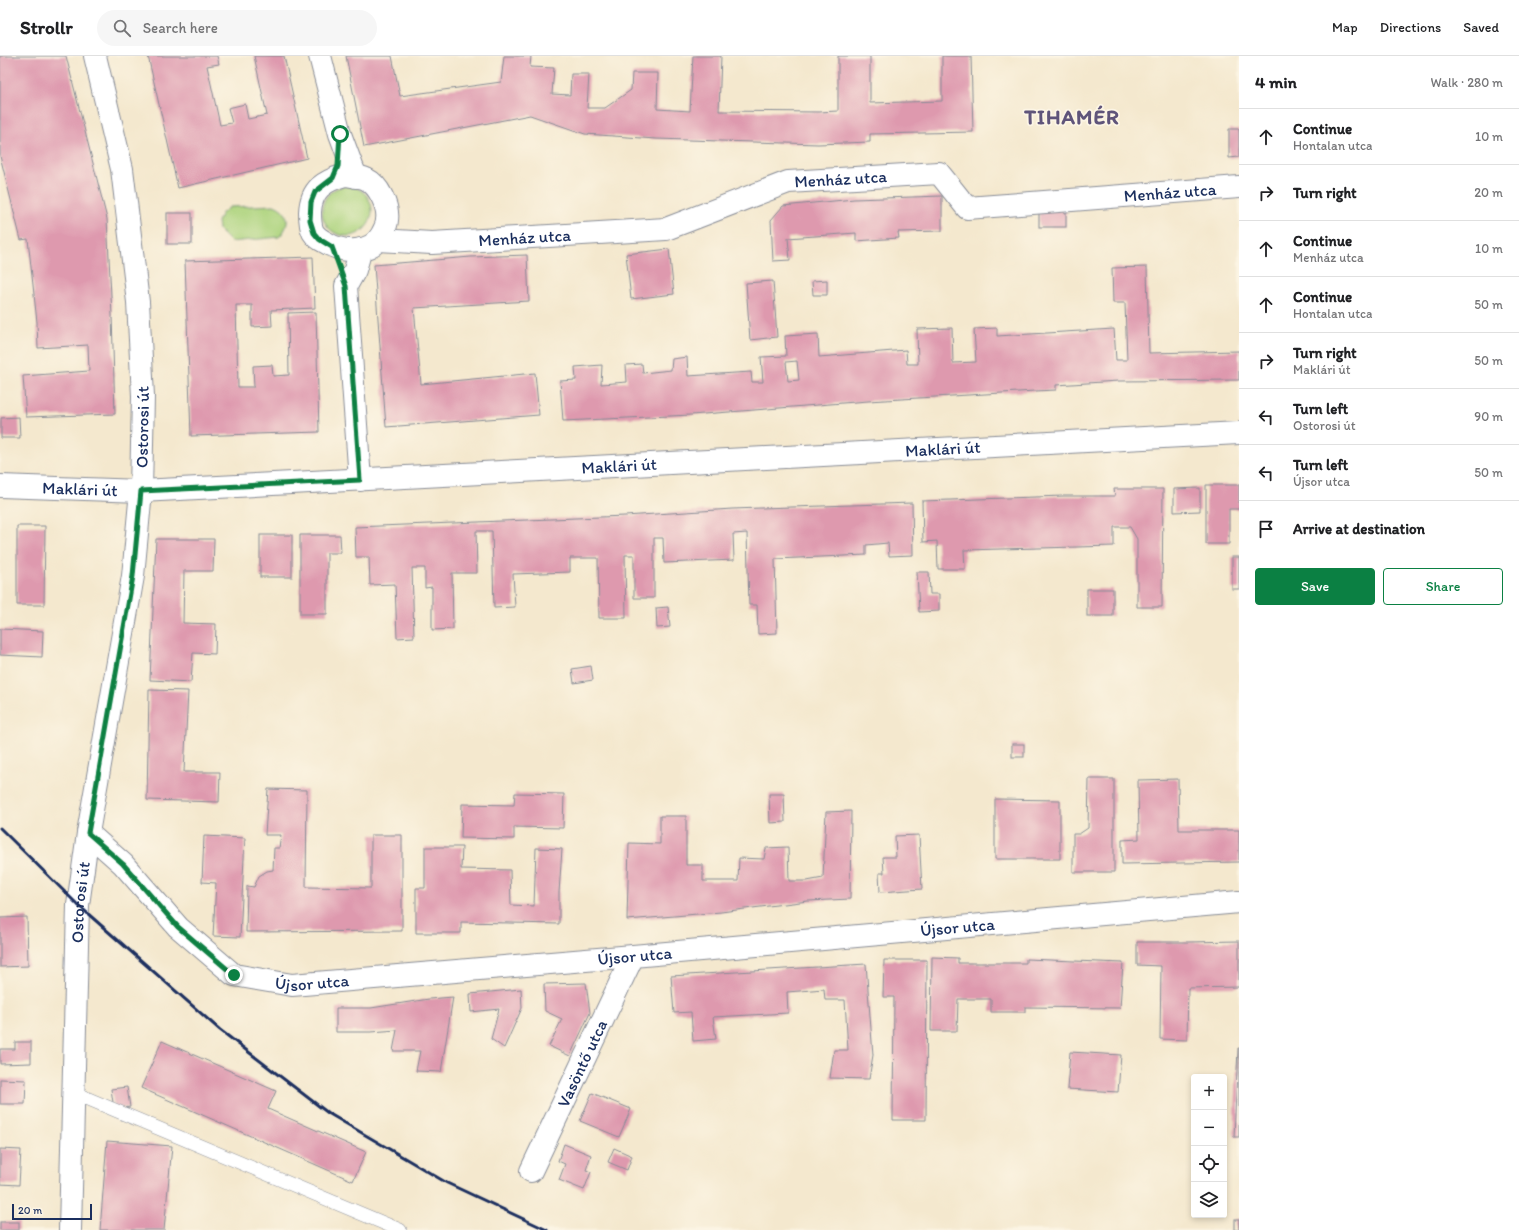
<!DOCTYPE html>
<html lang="en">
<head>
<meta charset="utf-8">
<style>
	:root { --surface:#fff; --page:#f6f6f6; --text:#202124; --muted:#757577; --line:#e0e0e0; --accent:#0b8043 }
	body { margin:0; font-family:Itim,sans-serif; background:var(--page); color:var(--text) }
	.controls { position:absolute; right:12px; bottom:12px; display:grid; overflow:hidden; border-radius:4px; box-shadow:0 2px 6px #0003 }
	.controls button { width:36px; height:36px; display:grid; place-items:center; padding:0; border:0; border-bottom:1px solid var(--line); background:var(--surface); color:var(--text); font:20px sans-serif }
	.scale { position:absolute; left:12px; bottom:10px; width:80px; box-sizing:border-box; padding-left:4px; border:2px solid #1b2f5e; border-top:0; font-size:11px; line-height:14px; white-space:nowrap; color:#1b2f5e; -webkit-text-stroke:3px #fcf5e5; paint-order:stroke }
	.stop { position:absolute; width:12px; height:12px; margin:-9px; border:3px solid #0b8043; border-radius:50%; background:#fff }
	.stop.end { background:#0b8043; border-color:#fff; box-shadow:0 1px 4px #0008 }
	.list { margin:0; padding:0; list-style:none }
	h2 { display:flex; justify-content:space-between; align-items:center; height:52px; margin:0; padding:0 16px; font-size:17px }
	h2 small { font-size:13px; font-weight:400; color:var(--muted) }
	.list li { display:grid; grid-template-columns:26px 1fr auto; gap:12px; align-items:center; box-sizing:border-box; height:56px; padding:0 16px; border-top:1px solid var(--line) }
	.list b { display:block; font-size:15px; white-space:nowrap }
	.list p { margin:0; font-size:13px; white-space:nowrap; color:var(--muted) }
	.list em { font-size:13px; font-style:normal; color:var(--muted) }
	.actions { display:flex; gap:8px; padding:12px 16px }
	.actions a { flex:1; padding:9px 0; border:1px solid var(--accent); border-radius:4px; text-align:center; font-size:14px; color:var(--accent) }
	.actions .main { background:var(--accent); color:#fff }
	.icon { flex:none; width:22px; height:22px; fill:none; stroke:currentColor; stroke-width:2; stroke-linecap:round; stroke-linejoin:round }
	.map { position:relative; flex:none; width:1239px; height:1174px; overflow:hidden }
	header { display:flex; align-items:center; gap:24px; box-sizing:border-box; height:56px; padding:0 20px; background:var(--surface); border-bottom:1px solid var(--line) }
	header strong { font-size:19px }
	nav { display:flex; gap:22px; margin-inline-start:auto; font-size:14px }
	.search { width:280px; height:36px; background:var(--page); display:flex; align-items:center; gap:10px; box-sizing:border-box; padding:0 14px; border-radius:22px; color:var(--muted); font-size:15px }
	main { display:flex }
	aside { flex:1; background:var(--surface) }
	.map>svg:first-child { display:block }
	.green { fill:#aed47f; stroke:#64826e }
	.building { fill:#de99ae; fill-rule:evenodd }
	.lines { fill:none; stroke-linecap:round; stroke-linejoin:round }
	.lane-casing { stroke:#888c96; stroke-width:14 }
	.street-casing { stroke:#888c96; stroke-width:24 }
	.secondary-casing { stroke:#888c96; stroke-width:24 }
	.lane { stroke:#fff; stroke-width:13 }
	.street { stroke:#fff; stroke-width:22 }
	.secondary { stroke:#fff; stroke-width:22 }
	.rail { stroke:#1b2f5e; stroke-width:3 }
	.route { stroke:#0b8043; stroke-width:5 }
	.labels { text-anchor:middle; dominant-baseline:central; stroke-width:3.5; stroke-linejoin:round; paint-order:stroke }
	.street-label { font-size:17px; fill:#1b2f5e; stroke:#fcf5e5 }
	.district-label { font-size:21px; font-weight:bold; letter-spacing:1px; fill:#5f547a; stroke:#fcf5e5 }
</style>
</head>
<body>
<header>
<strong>Strollr</strong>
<div class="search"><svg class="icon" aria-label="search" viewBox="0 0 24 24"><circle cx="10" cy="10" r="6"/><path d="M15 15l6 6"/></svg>Search here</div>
<nav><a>Map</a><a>Directions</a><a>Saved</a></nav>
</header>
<main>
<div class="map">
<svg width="1239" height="1174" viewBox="0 0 1239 1174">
	<rect width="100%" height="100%" fill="#fcf5e5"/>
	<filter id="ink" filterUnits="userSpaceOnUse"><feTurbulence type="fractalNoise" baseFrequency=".025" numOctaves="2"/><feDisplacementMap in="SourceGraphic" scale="8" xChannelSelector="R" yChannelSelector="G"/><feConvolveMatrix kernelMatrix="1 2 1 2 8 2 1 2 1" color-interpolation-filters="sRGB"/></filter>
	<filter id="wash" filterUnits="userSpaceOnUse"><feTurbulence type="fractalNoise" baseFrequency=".012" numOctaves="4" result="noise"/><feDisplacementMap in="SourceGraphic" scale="16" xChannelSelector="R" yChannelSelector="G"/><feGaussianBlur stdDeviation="0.9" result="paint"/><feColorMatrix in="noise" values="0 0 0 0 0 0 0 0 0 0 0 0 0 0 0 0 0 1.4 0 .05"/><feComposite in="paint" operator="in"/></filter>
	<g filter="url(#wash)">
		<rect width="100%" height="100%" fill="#f4e8ce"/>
		<g class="green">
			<circle cx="347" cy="155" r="25"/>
			<path d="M274 149C290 155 291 169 279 181L231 186 219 174 218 165 222 157 230 151Z"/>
		</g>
		<g id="blocks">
			<g class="building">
				<path d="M0 0H66L107 163 112 259 115 358 26 361 23 320 89 315 88 289 38 292 37 266 28 183 21 184 0 100Z"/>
				<path d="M148 0H217L219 8 207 10 220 69 232 67 228 52 245 48 248 63 267 59 254 0H284L307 102 178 132Z"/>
				<path d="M346 0H392L400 40 501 26 504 0H531L530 11 554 12 552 38 570 39 571 18H589L587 52H605L631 34 632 17H658L657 53 690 55 693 0H721L719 55 819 56 838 55V0H870V47L942 45V0H971L973 76 870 78V86L818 88 656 83 585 78 530 59 364 91Z"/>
				<path d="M1229 73H1239V101L1229 102Z"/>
				<path d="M942 140V175L898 176 899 182 856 185V177L788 182 790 204 773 205 771 164 783 150 854 143Z"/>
				<rect x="1039" y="154" width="27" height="17"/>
				<rect x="167" y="157" width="25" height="31"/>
				<path d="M669 193 674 238 631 243 626 198Z"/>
				<path d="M527 199 529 245 414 252 421 328 535 317 539 359 386 371 374 209 471 201Z"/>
				<path d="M313 201 315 252 271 254 272 270 252 271V249H236L238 331H254L253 310 272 309 273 320 289 319 288 257 316 256 319 376 191 380 185 205Z"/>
				<path d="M1147 211 1149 297 1239 295V324L1118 325 1056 329V334L1035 335 868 345 691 359 563 365 560 325 576 324 575 311 602 309 601 328 627 326 626 309 642 308 643 317 671 314 672 303 687 301 688 320 751 316 752 326H763L761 301 786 300 785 280 818 278 819 301 906 294 907 308H918L917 273 952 272 953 307 976 306 974 273 997 272V280L1114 273 1116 304H1127L1125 247H1113L1112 212ZM797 305 799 324 788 325 786 306Z"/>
				<path d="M827 224V239H813L812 225Z"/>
				<path d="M773 225 777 281 750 284 746 227Z"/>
				<path d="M19 361 20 382H1V362Z"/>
				<path d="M1206 429H1239V453H1229V488H1206Z"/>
				<path d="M1200 432V455L1174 456V433Z"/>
				<path d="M1114 433H1163L1162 551H1137V483L1130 471H1114V490L964 494 965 513H938L937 485 923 486 922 445 1063 440H1115Z"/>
				<path d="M912 447 913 499 889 500 888 487 866 489V499L775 503 777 577 758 578 757 549H749L747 477 733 478 734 504 664 507 663 482H654V542H634V499H625L626 562H599L598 502H570V516L513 518 515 551 494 552 492 475H476L477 517H452L453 573 432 574V531L425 532V512H412L414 581 397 582 395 528 370 529 369 501H356L355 471 625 460 732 453Z"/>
				<path d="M17 470H45L44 549H17Z"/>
				<rect x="260" y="479" width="32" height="42"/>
				<path d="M300 479H340L341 497H327V558H300Z"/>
				<path d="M156 483H214L213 515H184L183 567 216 568 215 598 193 597 191 626 150 624Z"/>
				<rect x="1232" y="501" width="7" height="32"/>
				<path d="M917 516H929L930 538H939V555L919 556Z"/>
				<rect x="1087" y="533" width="26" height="27"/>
				<path d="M668 551 670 571 657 572 656 552Z"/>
				<path d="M0 573 43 575 42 601 0 599Z"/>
				<path d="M591 610 593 624 574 627 572 613Z"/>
				<path d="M149 634 188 635 184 716H220L219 746 147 744Z"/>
				<rect x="1012" y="688" width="12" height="13"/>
				<path d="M1089 723H1114V816H1073V778H1079L1088 772Z"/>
				<path d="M1178 723 1179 774H1239V806L1122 808V784L1139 783 1138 724Z"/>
				<path d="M268 733 307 734 306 831 371 832V779H402V875L246 876 247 830 254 831 259 820 267 815 273 814 274 792H279L281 779H265Z"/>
				<path d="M515 737 564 738 563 772 514 771V783L461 782 462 748 514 749Z"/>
				<path d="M769 738H784L785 766 770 767Z"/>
				<path d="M995 743 1060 744V803H995Z"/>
				<path d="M851 755 850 843 808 845 721 856 627 864 629 787 660 788V760H686V809H703V825H738L739 802 764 803 766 792 788 791 789 825H807L823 822 826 756Z"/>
				<path d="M919 779 922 833 880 836 879 817H884L883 801H896L895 780Z"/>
				<path d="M204 780 245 782 240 881 213 880 216 827 202 826Z"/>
				<path d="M425 791H462L461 813 510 814 511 849 534 850 536 792 562 793 559 837V868L461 866V877H416V832H425Z"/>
				<path d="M27 861 28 910 0 911V862Z"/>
				<path d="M1239 885V931L1188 932 1187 984 1160 983 1161 910 1137 909V886H1189Z"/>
				<path d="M932 901 958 902V907H1026V903L1123 907 1120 952 1025 951V956H991V943H958L957 975H931Z"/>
				<path d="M884 904H927L926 1064H893L894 941H883Z"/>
				<path d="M866 908 873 999 869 1023 830 1022 834 994H848L845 944H825L824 933 787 936 788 957 713 961 716 983 693 985 691 956 674 957 671 920Z"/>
				<path d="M586 927 590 957 570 1000 549 990 562 963 545 955 544 928Z"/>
				<path d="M521 933 522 952 504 992 491 983 499 953 471 956 470 938Z"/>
				<path d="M453 941 441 1016 416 1015 420 995H393L397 974 371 976H336V952H371L429 943Z"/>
				<path d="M162 985 276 1035 268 1053 366 1096 353 1125 141 1032Z"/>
				<path d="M15 986H31V1007L0 1008V993H15Z"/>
				<path d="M1238 992H1239V1081H1234Z"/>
				<path d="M1070 996 1121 999 1118 1036 1067 1033Z"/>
				<path d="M0 1023 26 1024 25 1048H0Z"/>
				<path d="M127 1031 130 1051 114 1053 111 1033Z"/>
				<path d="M592 1037 631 1053 619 1081 580 1065Z"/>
				<path d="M107 1085 172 1090 164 1174H100Z"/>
				<path d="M564 1088 591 1099 586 1114 591 1116 584 1134 559 1124 565 1108 558 1105Z"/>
				<path d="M614 1092 632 1100 627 1114 608 1106Z"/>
				<path d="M0 1093 21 1094 19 1129 0 1128Z"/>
				<rect x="1235" y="1163" width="4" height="11"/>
				<rect x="0" y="1166" width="19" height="8"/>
			</g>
		</g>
	</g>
	<g filter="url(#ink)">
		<use href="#blocks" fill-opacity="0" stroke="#888c96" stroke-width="1"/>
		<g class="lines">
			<g class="lane-casing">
				<path id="lane" d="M72 1036 400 1174"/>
			</g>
			<g class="street-casing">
				<g id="street">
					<path d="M320 0 340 78 356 121"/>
					<path d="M345 119C351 120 360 120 366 123 379 129 389 151 387 164 387 169 384 174 382 178 371 199 342 197 325 186 321 184 316 181 313 176 310 170 310 162 310 156 311 133 324 125 345 119Z"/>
					<path id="s1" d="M378 184 432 187 666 173 788 126 939 117 967 152 1239 131"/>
					<path d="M360 424 346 230 355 214 361 193"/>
					<path id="s2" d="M0 430 141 435 1239 377"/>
					<path id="s3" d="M88 777 123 808 178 871 234 919 292 929 633 900 1239 846"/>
					<path id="s4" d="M531 1115 633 900"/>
				</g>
			</g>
			<g class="secondary-casing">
				<g id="secondary">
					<path id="s5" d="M70 1174 78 849 88 777 133 520 141 435 143 340 138 246 122 113 95 0"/>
				</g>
			</g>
			<use href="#lane" class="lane"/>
			<use href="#street" class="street"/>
			<use href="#secondary" class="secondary"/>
			<path class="rail" d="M0 772 78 849 220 974 328 1057 447 1127 547 1174"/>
		</g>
	</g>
	<g class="lines" filter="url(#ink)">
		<path class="route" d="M234 919 178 871 123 808 88 777 133 520 141 435 360 424 346 230 332 191 319 183 314 177 310 164 311 146 315 136 333 122 338 110 340 78"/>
	</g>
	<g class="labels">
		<g class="street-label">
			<text stroke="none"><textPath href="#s1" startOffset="472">Menház utca</textPath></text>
			<text stroke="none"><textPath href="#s1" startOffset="819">Menház utca</textPath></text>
			<text stroke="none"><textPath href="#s1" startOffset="147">Menház utca</textPath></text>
			<text stroke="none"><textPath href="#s5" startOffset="808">Ostorosi út</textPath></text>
			<text stroke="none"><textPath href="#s2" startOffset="944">Maklári út</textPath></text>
			<text stroke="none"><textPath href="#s2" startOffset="620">Maklári út</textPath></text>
			<text stroke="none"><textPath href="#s2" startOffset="80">Maklári út</textPath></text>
			<text stroke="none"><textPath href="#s5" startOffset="328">Ostorosi út</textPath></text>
			<text stroke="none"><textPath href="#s3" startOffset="931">Újsor utca</textPath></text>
			<text stroke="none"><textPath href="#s3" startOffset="607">Újsor utca</textPath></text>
			<text stroke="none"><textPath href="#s3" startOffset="283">Újsor utca</textPath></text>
			<text stroke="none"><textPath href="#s4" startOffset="119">Vasöntő utca</textPath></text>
		</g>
		<g class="district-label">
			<text x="1072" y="60">TIHAMÉR</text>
		</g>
	</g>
</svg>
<div class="controls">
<button>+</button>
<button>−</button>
<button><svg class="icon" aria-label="locate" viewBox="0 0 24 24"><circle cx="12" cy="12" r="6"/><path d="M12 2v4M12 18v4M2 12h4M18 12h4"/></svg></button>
<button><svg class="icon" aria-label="layers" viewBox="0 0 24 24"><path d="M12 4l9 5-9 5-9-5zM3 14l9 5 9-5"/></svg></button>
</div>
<div class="scale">20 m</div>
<div class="stop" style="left:340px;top:78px"></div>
<div class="stop end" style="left:234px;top:919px"></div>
</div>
<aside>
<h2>4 min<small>Walk · 280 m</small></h2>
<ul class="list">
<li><svg class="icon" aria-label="ahead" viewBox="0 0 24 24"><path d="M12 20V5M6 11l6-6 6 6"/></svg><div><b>Continue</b><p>Hontalan utca</p></div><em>10 m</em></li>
<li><svg class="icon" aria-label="right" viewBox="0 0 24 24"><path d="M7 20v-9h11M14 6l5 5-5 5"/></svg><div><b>Turn right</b></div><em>20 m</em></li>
<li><svg class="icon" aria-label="ahead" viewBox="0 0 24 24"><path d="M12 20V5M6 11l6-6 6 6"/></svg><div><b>Continue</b><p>Menház utca</p></div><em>10 m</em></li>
<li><svg class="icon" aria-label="ahead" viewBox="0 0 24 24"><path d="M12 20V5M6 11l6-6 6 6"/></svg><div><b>Continue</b><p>Hontalan utca</p></div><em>50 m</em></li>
<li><svg class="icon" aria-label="right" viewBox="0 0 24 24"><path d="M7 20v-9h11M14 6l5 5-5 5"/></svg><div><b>Turn right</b><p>Maklári út</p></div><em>50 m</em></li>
<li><svg class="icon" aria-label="left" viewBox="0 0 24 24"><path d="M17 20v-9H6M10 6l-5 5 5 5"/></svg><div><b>Turn left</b><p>Ostorosi út</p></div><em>90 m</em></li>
<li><svg class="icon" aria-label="left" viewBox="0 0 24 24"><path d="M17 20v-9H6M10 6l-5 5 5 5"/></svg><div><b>Turn left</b><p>Újsor utca</p></div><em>50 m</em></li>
<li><svg class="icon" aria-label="arrive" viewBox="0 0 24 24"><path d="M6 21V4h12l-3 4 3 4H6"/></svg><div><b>Arrive at destination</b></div></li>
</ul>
<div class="actions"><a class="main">Save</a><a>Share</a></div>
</aside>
</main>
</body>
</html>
